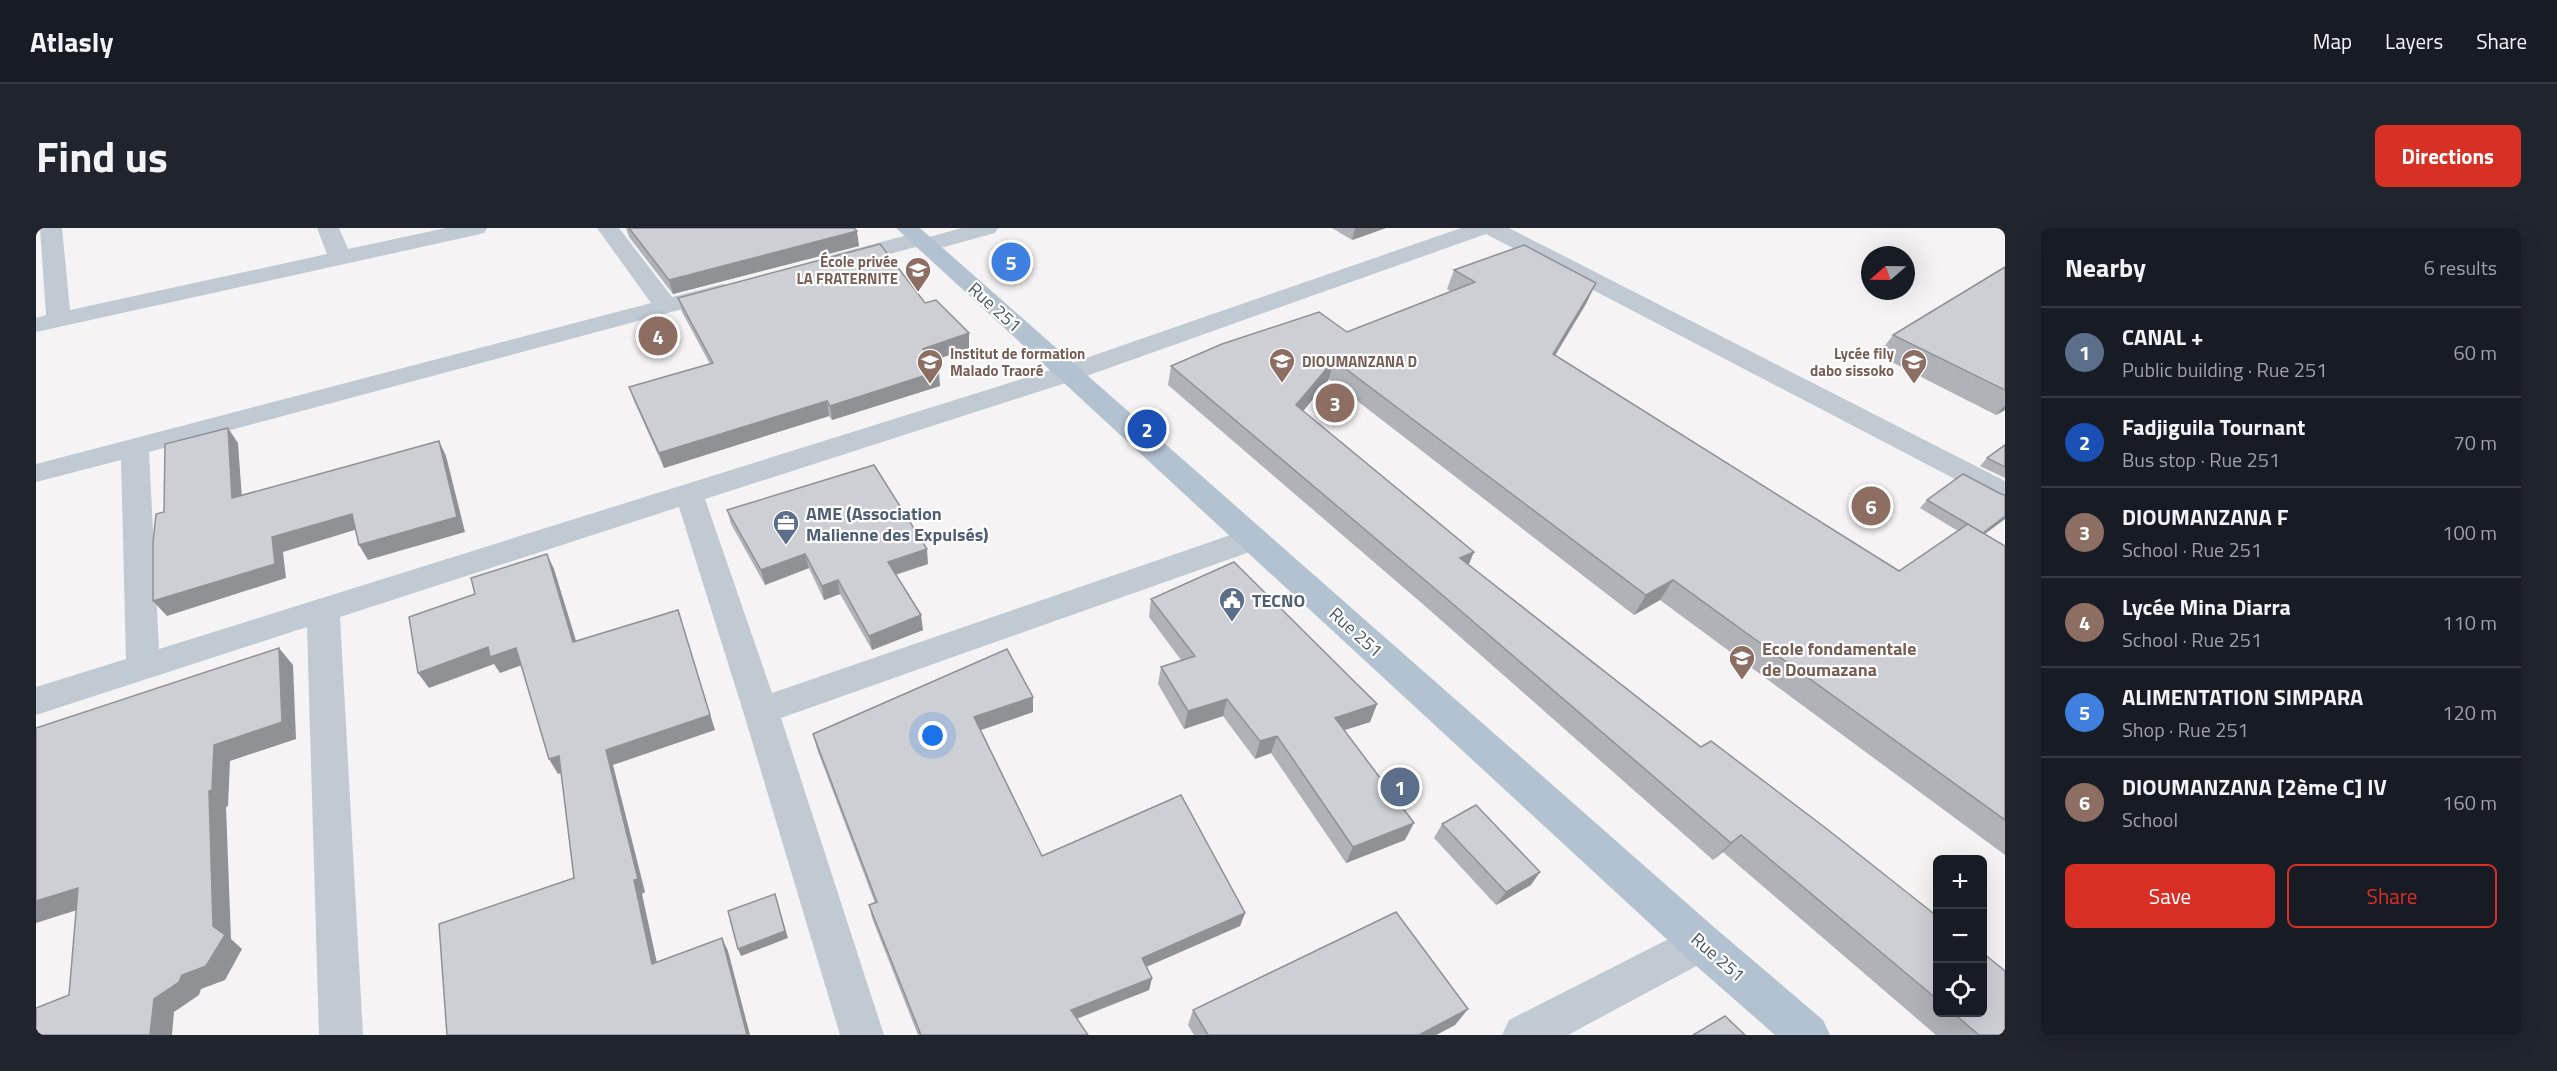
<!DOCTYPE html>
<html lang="en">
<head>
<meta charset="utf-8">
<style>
	:root { --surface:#171b24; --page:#20242c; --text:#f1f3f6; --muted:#9ea1a6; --line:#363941; --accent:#d93025 }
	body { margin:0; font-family:"Titillium Web",sans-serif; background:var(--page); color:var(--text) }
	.controls { position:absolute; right:18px; bottom:18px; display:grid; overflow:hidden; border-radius:9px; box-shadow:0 6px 24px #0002 }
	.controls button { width:54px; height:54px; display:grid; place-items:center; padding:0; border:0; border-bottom:2px solid var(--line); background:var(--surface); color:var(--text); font:30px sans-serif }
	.compass { position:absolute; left:1825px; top:18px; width:54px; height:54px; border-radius:50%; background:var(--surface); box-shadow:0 6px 24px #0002; rotate:250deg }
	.you { position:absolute; left:897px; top:508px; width:21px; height:21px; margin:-15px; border:4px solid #fff; border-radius:50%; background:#1a73e8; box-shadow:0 0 0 9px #1a73e833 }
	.badge { display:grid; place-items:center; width:39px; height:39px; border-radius:50%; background:var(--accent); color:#fff; font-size:20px; font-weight:700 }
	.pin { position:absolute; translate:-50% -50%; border:3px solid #fff; box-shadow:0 2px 6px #0006 }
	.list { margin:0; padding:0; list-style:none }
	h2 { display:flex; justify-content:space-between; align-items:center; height:78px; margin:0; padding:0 24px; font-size:26px }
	h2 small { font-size:20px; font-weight:400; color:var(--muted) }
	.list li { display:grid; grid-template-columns:39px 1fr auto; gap:18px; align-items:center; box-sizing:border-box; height:90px; padding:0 24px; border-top:2px solid var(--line) }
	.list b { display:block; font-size:22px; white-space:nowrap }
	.list p { margin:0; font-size:20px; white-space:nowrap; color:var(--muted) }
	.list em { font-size:20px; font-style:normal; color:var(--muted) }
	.actions { display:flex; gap:12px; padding:18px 24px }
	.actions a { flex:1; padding:14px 0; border:2px solid var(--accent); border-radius:9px; text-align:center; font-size:21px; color:var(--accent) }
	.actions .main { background:var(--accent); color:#fff }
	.icon { flex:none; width:33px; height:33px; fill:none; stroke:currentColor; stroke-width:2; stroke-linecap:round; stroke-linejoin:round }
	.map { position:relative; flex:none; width:1969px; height:807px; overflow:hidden; border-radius:9px }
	header { display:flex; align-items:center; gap:36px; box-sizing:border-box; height:84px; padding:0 30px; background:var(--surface); border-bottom:2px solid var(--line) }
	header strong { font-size:28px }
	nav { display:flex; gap:33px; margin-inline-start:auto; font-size:21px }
	.intro { display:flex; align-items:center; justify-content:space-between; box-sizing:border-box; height:144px; padding:0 36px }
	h1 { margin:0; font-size:42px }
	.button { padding:15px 27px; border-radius:9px; background:var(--accent); color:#fff; font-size:21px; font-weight:700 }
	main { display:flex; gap:36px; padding:0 36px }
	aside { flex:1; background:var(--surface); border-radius:9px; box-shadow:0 6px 24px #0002 }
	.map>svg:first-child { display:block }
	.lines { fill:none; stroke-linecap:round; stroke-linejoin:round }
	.minor { fill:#c1cad2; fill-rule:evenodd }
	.major { fill:#b3c2d1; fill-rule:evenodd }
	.wall { fill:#b0b2b7 }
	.shaded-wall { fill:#909195 }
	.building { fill:#cdcfd5; stroke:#909195; stroke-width:1.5 }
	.labels { text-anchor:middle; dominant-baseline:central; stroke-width:4.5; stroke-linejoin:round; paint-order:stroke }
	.far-education-label { font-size:15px; font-weight:bold; fill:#785e54; stroke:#fff; text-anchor:end }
	.street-label { font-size:18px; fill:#4a5661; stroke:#fff }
	.service-label { font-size:18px; font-weight:bold; fill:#4e5e75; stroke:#fff; text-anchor:start }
	.education-label { font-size:18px; font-weight:bold; fill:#785e54; stroke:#fff; text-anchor:start }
</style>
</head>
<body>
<header>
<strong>Atlasly</strong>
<nav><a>Map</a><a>Layers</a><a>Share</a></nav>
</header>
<div class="intro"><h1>Find us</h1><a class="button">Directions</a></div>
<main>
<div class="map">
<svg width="1969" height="807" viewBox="0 0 1969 807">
	<rect width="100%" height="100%" fill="#f5f3f3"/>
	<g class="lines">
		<g class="minor">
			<path d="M4 0H26L34 82 291 26 281 0H303L312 21 410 0H451L448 5 440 7 0 104V90L10 87Z"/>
			<path d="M561 0H583L636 69 687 56 695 58 699 63 695 68 113 224 123 421 1024 139 1425 0H1473L1969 253V275L1959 272 1450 6 1042 151 669 271 736 465 1206 303 1217 300 1228 303 1232 311 1228 319 745 490 848 807H804L707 483 643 279 304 389 327 807H283L271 399 0 487V459L90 431 85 232 0 254V236L615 75Z"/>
			<path d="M926 0H962L959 5 890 24 880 19 804 39 796 37 792 32 796 27 883 4 893 9Z"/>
			<path d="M1664 695 1679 700 1685 714 1679 728 1532 807H1466L1473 792Z"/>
		</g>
		<path class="major" d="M860 0H884L1679 700 1787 792 1794 807H1739L1649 728Z"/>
	</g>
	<g class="wall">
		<path d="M590 0H818L823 18 637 66 593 9Z"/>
		<path d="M1296 0H1350L1316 12Z"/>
		<path d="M1969 39V182L1960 187 1842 127 1857 107Z"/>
		<path d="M1418 42 1551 74 1519 127 1863 343 1922 303 1884 280 1891 272 1965 266 1969 267V291L1949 306 1969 318V627L1624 372 1598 387 1293 151 1267 183 1432 337 1665 519 1902 689V784H1947L1969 807H1900L1687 624 1677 632 1389 378 1132 157 1135 138 1311 104 1415 64 1411 61Z"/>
		<path d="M642 70 889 75 933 105V120L896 133 904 158 796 192 793 188 628 240 598 173 593 159 674 136 646 84Z"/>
		<path d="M1969 217V250L1944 238 1951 230Z"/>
		<path d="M691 282 892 336 860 347 887 402 836 422 804 366 788 372 773 340 729 357 695 296Z"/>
		<path d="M1115 371 1341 476 1334 494 1308 502 1369 612 1310 635 1235 525 1219 531 1187 488 1148 501 1122 456 1125 439 1145 432 1113 389Z"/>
		<path d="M997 484 945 502 1006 628 1209 685 1204 698 1110 739 1116 750 1113 762 1041 791 1052 807H882L836 690 833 677 839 675 781 521 777 506Z"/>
		<path d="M1406 596 1495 657 1460 677 1398 610Z"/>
		<path d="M1432 781 1419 797 1400 807H1158L1152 797 1157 782Z"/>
	</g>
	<g class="shaded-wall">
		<path d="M1319 0H1350L1316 12Z"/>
		<path d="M821 3 823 18 637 66 633 52Z"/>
		<path d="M1560 55 1551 74 1508 146 1517 126Z"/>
		<path d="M933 105V120L888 136 887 121Z"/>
		<path d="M1298 132 1293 151 1256 197 1260 177Z"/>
		<path d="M903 143 904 158 796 192 794 178Z"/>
		<path d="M791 173 793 188 628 240 623 225Z"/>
		<path d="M1969 177V182L1960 187Z"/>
		<path d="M192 200 202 215 207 285 196 270Z"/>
		<path d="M403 213 410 228 429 304 332 332 323 317Z"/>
		<path d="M316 286 325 300 247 324 250 350 131 388 117 373 236 309Z"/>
		<path d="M1969 288V291L1939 313 1947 305Z"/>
		<path d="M891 321 892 336 854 348 852 334Z"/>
		<path d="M1438 324 1430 343 1424 330Z"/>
		<path d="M511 326 518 341 545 429 537 414Z"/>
		<path d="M769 326 773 340 729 357 725 342Z"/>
		<path d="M802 352 804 366 788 372 786 358Z"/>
		<path d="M1637 352 1624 372 1598 387 1610 367Z"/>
		<path d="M642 382 679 502 577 537 609 664 606 666 624 749 616 736 570 522Z"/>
		<path d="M885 387 887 402 836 422 833 408Z"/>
		<path d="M452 419 480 420 489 436 464 445 458 436 393 460 382 445Z"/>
		<path d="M243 420 257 437 260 511 194 533 192 578 190 579 195 711 206 721 189 752 165 761 163 767 138 784 136 807H114L118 771 146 747 177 698 173 563 178 517Z"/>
		<path d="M997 469V484L939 504 938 489Z"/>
		<path d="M1191 471 1187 488 1148 501 1152 483Z"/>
		<path d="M1341 476 1334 494 1293 507 1299 490Z"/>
		<path d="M1241 508 1235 525 1219 531 1224 513Z"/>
		<path d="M523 528 531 543 522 546 513 531Z"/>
		<path d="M1378 595 1369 612 1310 635 1317 619Z"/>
		<path d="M1705 607 1687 624 1677 632 1695 615Z"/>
		<path d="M1504 644 1495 657 1460 677 1470 664Z"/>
		<path d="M42 660 63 675 0 695V673Z"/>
		<path d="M739 666 752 710 705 728 702 721Z"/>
		<path d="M1209 685 1204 698 1103 742 1106 730Z"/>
		<path d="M686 710 692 723 714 807H711Z"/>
		<path d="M1116 750 1113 762 1034 793 1035 782Z"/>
		<path d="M1432 781 1419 797 1400 807H1383Z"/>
	</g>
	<g class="building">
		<path d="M593 0H818L821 3 633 52Z"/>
		<path d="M844 16 889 75 900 72 933 105 887 121 903 143 794 178 791 173 623 225 593 159 677 135 642 70Z"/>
		<path d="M1488 17 1560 55 1517 126 1863 343 1932 296 1969 318V592L1637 352 1610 367 1298 132 1260 177 1438 324 1424 330 1665 519 1675 513 1791 601 1902 689V772L1705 607 1695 615 1397 359 1135 138 1186 116 1283 84 1311 104 1439 54 1418 42Z"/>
		<path d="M1969 39V162L1857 107Z"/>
		<path d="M192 200 196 270 403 213 421 289 323 317 316 286 236 309 239 336 117 373V315L120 286 128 284 129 216Z"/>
		<path d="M1969 217V239L1951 230Z"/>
		<path d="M838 237 891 321 852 334 885 387 833 408 802 352 786 358 769 326 725 342 691 282Z"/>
		<path d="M1927 246 1965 266 1969 267V288L1947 305 1891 272Z"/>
		<path d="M511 326 537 414 642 382 674 487 570 522 602 651 598 652 616 736 686 710 711 807H411L403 696 538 650 523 528 513 531 480 420 454 429 452 419 382 445 373 389 439 366 435 350Z"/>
		<path d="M1198 334 1341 476 1299 490 1378 595 1317 619 1241 508 1224 513 1191 471 1152 483 1125 439 1159 428 1115 371Z"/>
		<path d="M243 420 246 494 178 517 176 562 173 563 177 698 189 707 170 738 146 747 143 754 118 771 114 807H0V780L33 767 42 660 0 673V500Z"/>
		<path d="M971 421 997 469 938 489 1006 628 1145 567 1209 685 1106 730 1116 750 1035 782 1052 807H885L833 677 841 674 777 506Z"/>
		<path d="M1440 577 1504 644 1470 664 1406 596Z"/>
		<path d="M739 666 749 703 702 721 692 683Z"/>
		<path d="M1360 684 1432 781 1383 807H1172L1157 782Z"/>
		<path d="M1947 725 1969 743V807H1943L1916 784H1947Z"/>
		<path d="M1689 788 1709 807H1657Z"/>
	</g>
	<defs>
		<g id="school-pin" transform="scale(1.35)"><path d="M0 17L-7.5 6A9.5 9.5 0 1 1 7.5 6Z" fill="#8d6e63" stroke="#fff"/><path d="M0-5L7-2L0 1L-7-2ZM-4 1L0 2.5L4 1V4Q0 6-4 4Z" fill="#fff"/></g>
		<g id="office-pin" transform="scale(1.35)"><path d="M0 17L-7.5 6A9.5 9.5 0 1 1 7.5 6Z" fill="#5c6f8a" stroke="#fff"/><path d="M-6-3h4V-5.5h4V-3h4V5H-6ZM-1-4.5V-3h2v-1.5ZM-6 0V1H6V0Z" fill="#fff"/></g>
		<g id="civic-pin" transform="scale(1.35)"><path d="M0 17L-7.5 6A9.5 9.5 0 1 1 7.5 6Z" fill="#5c6f8a" stroke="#fff"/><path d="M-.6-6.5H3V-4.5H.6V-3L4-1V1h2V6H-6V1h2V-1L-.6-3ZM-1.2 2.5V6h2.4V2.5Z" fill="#fff"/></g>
	</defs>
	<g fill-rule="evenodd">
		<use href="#school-pin" x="882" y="42"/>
		<use href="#school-pin" x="1246" y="133"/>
		<use href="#school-pin" x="894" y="134"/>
		<use href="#school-pin" x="1878" y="134"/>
		<use href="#office-pin" x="750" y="295"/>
		<use href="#civic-pin" x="1196" y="372"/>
		<use href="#school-pin" x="1706" y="430"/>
	</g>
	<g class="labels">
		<g class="far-education-label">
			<text x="862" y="33">École privée<tspan x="862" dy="17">LA FRATERNITE</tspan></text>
			<text x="914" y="125" text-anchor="start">Institut de formation<tspan x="914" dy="17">Malado Traoré</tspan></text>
			<text x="1858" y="125">Lycée fily<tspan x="1858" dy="17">dabo sissoko</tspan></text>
			<text x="1266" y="133" text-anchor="start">DIOUMANZANA D</text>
		</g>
		<g class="street-label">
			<text transform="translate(959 79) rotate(42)">Rue 251</text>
			<text transform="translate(1320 404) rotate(42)">Rue 251</text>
			<text transform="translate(1682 729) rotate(41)">Rue 251</text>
		</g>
		<g class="service-label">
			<text x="770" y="285">AME (Association<tspan x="770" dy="21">Malienne des Expulsés)</tspan></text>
			<text x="1216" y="372">TECNO</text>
		</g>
		<g class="education-label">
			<text x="1726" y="420">Ecole fondamentale<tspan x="1726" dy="21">de Doumazana</tspan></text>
		</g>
	</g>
</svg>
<div class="controls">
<button>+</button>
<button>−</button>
<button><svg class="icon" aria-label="locate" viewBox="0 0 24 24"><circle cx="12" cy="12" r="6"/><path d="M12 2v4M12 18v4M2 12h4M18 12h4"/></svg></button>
</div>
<svg class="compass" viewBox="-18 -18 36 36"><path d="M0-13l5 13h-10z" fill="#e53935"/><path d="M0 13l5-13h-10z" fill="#9ea1a6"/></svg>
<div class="you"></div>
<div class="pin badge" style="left:1364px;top:559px;background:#5c6f8a">1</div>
<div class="pin badge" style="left:1111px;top:201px;background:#1a4fb4">2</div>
<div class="pin badge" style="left:1299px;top:175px;background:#8d6e63">3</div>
<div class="pin badge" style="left:622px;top:108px;background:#8d6e63">4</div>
<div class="pin badge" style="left:975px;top:34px;background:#3f7fe0">5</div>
<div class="pin badge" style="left:1835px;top:278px;background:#8d6e63">6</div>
</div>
<aside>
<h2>Nearby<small>6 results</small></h2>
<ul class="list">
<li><span class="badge" style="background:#5c6f8a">1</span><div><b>CANAL +</b><p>Public building · Rue 251</p></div><em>60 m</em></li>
<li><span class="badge" style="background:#1a4fb4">2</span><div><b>Fadjiguila Tournant</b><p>Bus stop · Rue 251</p></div><em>70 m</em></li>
<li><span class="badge" style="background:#8d6e63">3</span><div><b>DIOUMANZANA F</b><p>School · Rue 251</p></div><em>100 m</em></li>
<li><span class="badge" style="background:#8d6e63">4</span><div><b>Lycée Mina Diarra</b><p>School · Rue 251</p></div><em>110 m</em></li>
<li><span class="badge" style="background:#3f7fe0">5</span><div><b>ALIMENTATION SIMPARA</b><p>Shop · Rue 251</p></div><em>120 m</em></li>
<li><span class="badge" style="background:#8d6e63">6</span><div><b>DIOUMANZANA [2ème C] IV</b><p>School</p></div><em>160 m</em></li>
</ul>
<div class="actions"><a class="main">Save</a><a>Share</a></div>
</aside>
</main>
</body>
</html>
